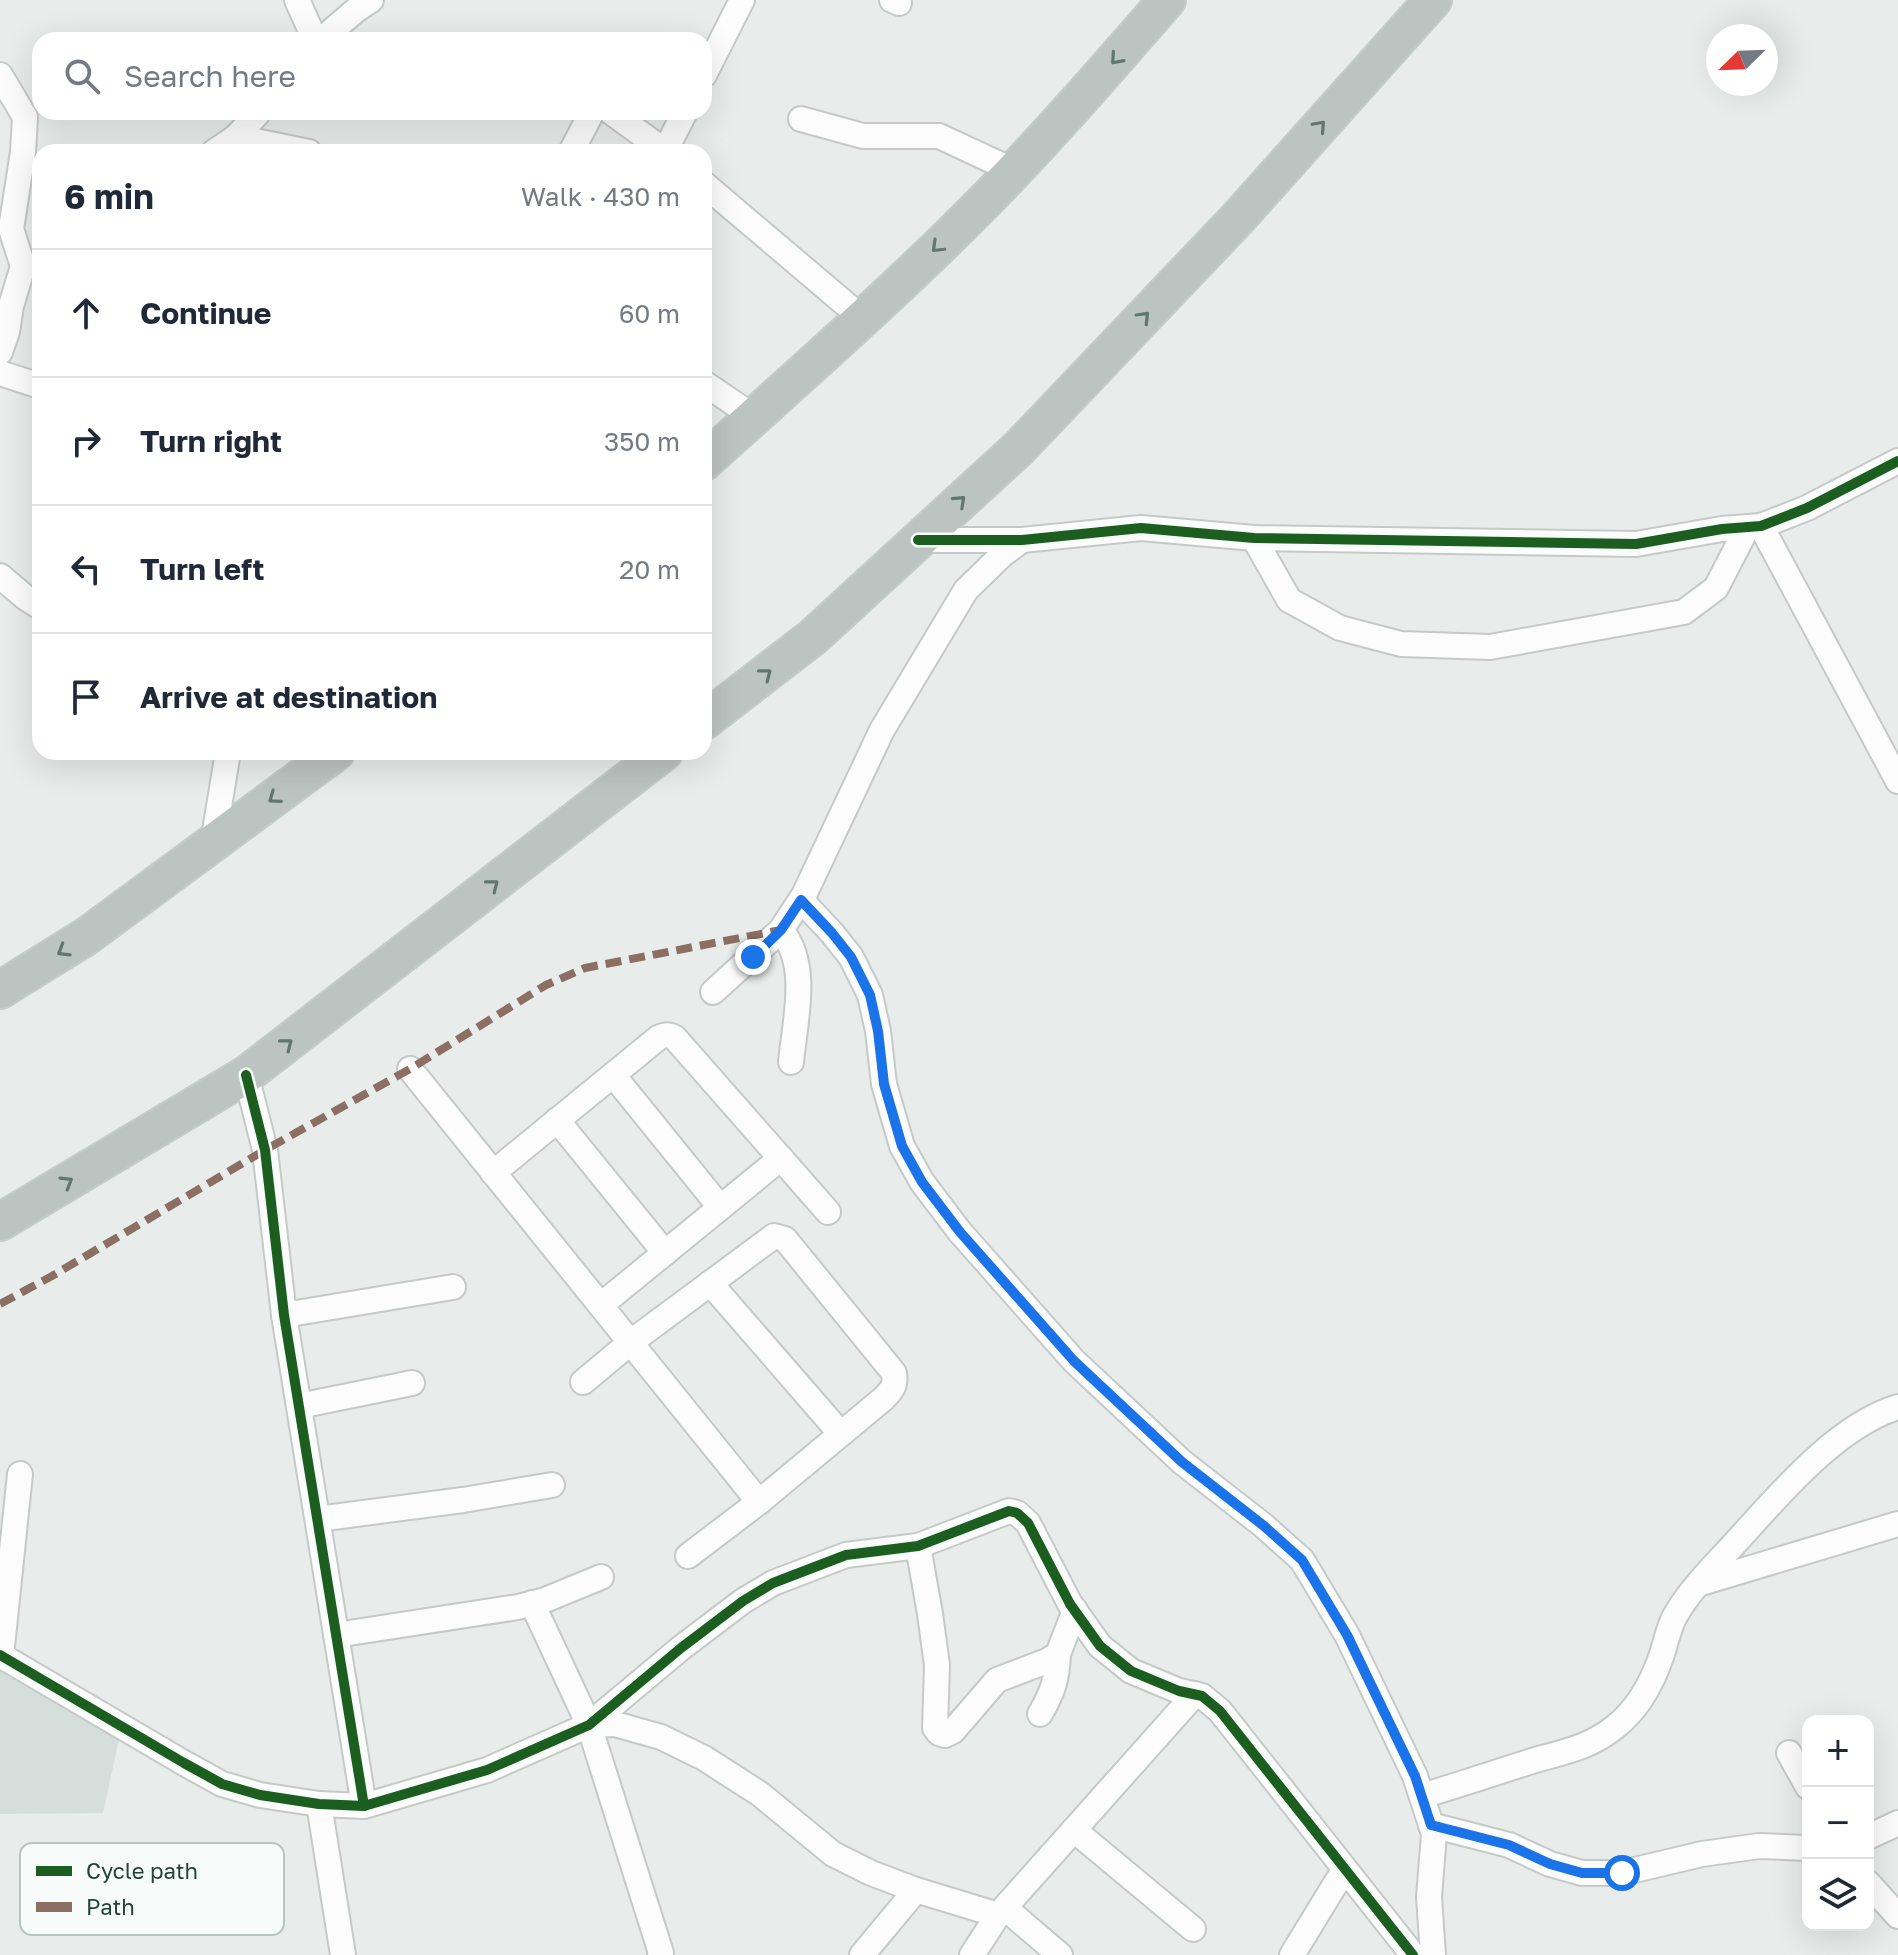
<!DOCTYPE html>
<html lang="en">
<head>
<meta charset="utf-8">
<style>
	:root { --surface:#fff; --page:#f6f6f7; --text:#1f2937; --muted:#747a83; --line:#e0e1e3 }
	body { margin:0; font-family:"Golos Text",sans-serif; background:var(--page); color:var(--text) }
	.controls { position:absolute; right:24px; bottom:24px; display:grid; overflow:hidden; border-radius:16px; box-shadow:0 8px 32px #0002 }
	.controls button { width:72px; height:72px; display:grid; place-items:center; padding:0; border:0; border-bottom:2px solid var(--line); background:var(--surface); color:var(--text); font:40px sans-serif }
	.compass { position:absolute; left:1706px; top:24px; width:72px; height:72px; border-radius:50%; background:var(--surface); box-shadow:0 8px 32px #0002; rotate:247deg }
	.stop { position:absolute; width:24px; height:24px; margin:-18px; border:6px solid #1a73e8; border-radius:50%; background:#fff }
	.stop.end { background:#1a73e8; border-color:#fff; box-shadow:0 2px 8px #0008 }
	.list { margin:0; padding:0; list-style:none }
	h2 { display:flex; justify-content:space-between; align-items:center; height:104px; margin:0; padding:0 32px; font-size:34px }
	h2 small { font-size:26px; font-weight:400; color:var(--muted) }
	.list li { display:grid; grid-template-columns:52px 1fr auto; gap:24px; align-items:center; box-sizing:border-box; height:128px; padding:0 32px; border-top:2px solid var(--line) }
	.list b { display:block; font-size:30px; white-space:nowrap }
	.list em { font-size:26px; font-style:normal; color:var(--muted) }
	.icon { flex:none; width:44px; height:44px; fill:none; stroke:currentColor; stroke-width:2; stroke-linecap:round; stroke-linejoin:round }
	.map { position:relative; flex:none; width:1898px; height:1955px; overflow:hidden }
	.search { position:absolute; background:var(--surface); box-shadow:0 8px 32px #0002; left:32px; top:32px; width:680px; height:88px; display:flex; align-items:center; gap:20px; box-sizing:border-box; padding:0 28px; border-radius:24px; color:var(--muted); font-size:30px }
	.panel { position:absolute; background:var(--surface); box-shadow:0 8px 32px #0002; left:32px; top:144px; width:680px; height:616px; border-radius:24px }
	.map>svg:first-child { display:block }
	.built { fill:#d6dedb }
	.lines { fill:none; stroke-linecap:round; stroke-linejoin:round }
	.minor-casing { stroke:#c5cac8; stroke-width:28 }
	.highway-casing { stroke:#c3ccc9; stroke-width:40 }
	.minor { stroke:#fcfcfc; stroke-width:24 }
	.highway { stroke:#bcc4c2; stroke-width:36 }
	.quiet { stroke:#8d6e63; stroke-width:8; stroke-dasharray:16 8; stroke-linecap:butt }
	.cycleway-casing { stroke:#f7fbf9; stroke-width:15 }
	.cycleway { stroke:#1b5e20; stroke-width:10 }
	.oneway { stroke:#617670 }
	.route { stroke:#1a73e8; stroke-width:10 }
	.key { fill:#f7fbf9; stroke:#b8c4c0; stroke-width:2 }
	.key-label { font-size:22px; fill:#24423a }
</style>
</head>
<body>
<div class="map">
<svg width="1898" height="1955" viewBox="0 0 1898 1955">
	<rect width="100%" height="100%" fill="#e8edeb"/>
	<path class="built" d="M0 1658 123 1721 103 1813 0 1814Z"/>
	<g class="lines">
		<g class="minor-casing">
			<g id="minor">
				<path d="M297 0 315 40"/>
				<path d="M892 0 899 3"/>
				<path d="M321 40 356 10 371 0"/>
				<path d="M0 75 25 117 23 152 11 229 23 266 11 306 7 332 0 352"/>
				<path d="M704 75 742 0"/>
				<path d="M611 112 666 152"/>
				<path d="M801 119 863 136H939L1014 171"/>
				<path d="M236 137 309 152"/>
				<path d="M665 151 685 112"/>
				<path d="M214 152 236 137 259 112"/>
				<path d="M571 152 592 112"/>
				<path d="M704 184 862 318"/>
				<path d="M0 373 40 386"/>
				<path d="M704 383 754 417"/>
				<path d="M1761 526 1898 781"/>
				<path d="M1254 538 1289 600 1340 628 1401 644 1490 647 1684 612 1716 588 1747 528"/>
				<path d="M918 540H1022L1141 528 1254 538 1636 544 1722 529 1761 526 1807 508 1898 461"/>
				<path d="M0 576 26 598 40 607"/>
				<path d="M213 843 228 752"/>
				<path d="M801 900 832 933 851 957 870 995 878 1031 884 1084 902 1146 922 1182 960 1232 1074 1361 1182 1462 1264 1526 1302 1560 1347 1635 1415 1776 1434 1834 1429 1897 1433 1955"/>
				<path d="M781 930C810 965 795 1020 791 1062"/>
				<path d="M713 992 781 930 804 895 882 730 966 590 1002 555 1022 540"/>
				<path d="M410 1069 759 1502"/>
				<path d="M246 1075 265 1150 284 1315 364 1806"/>
				<path d="M613 1075 720 1207"/>
				<path d="M557 1120 665 1253"/>
				<path d="M493 1173 658 1038C664 1035 668 1034 675 1038L828 1212"/>
				<path d="M710 1283 841 1434"/>
				<path d="M601 1305 781 1158"/>
				<path d="M284 1315 453 1287"/>
				<path d="M583 1382 631 1342 774 1236 785 1239 894 1373C896 1386 892 1390 883 1399L759 1502 688 1556"/>
				<path d="M299 1406 412 1383"/>
				<path d="M318 1519 463 1500 552 1485"/>
				<path d="M918 1546 930 1614 937 1665 935 1728 939 1733 945 1735 953 1731 997 1680 1047 1661 1058 1654 1075 1610"/>
				<path d="M1701 1583 1898 1524"/>
				<path d="M532 1603 589 1725 661 1953 660 1955"/>
				<path d="M336 1635 518 1607 545 1600 601 1577"/>
				<path d="M0 1655 184 1763 222 1784 260 1795 319 1804 364 1806 487 1770 589 1725 681 1648 743 1601 773 1583 846 1555 918 1546 1009 1511 1017 1513 1028 1523 1070 1604 1100 1646 1131 1671 1179 1691 1202 1696 1220 1711 1413 1955"/>
				<path d="M1 1656 20 1474"/>
				<path d="M1040 1714C1053 1692 1057 1679 1058 1654"/>
				<path d="M589 1725 615 1724 661 1737 704 1758 760 1794 833 1854 871 1873 916 1890 998 1915"/>
				<path d="M1789 1753 1808 1787"/>
				<path d="M1422 1796C1458 1785 1495 1773 1532 1761 1563 1752 1589 1748 1615 1727 1638 1709 1652 1683 1661 1657 1666 1643 1668 1629 1675 1616 1691 1588 1715 1565 1736 1542 1779 1495 1836 1426 1898 1407"/>
				<path d="M319 1804 343 1955"/>
				<path d="M1431 1825 1509 1845 1550 1864 1582 1873H1622L1702 1854 1759 1846 1808 1848"/>
				<path d="M1074 1830 1193 1929"/>
				<path d="M1868 1837 1898 1823"/>
				<path d="M1868 1883 1898 1916"/>
				<path d="M1005 1908 1060 1955"/>
				<path d="M862 1955 916 1890"/>
				<path d="M972 1955 998 1915 1195 1694"/>
				<path d="M1292 1955 1344 1870"/>
			</g>
		</g>
		<g class="highway-casing">
			<g id="highway">
				<path d="M704 462C798 377 894 293 984 202 1048 137 1107 69 1167 0"/>
				<path d="M704 721 813 637 1019 448 1239 217 1433 0"/>
				<path d="M0 990 87 936 336 752"/>
				<path d="M0 1222 246 1075 664 752"/>
			</g>
		</g>
		<use href="#minor" class="minor"/>
		<use href="#highway" class="highway"/>
		<path class="quiet" d="M0 1304 52 1276 265 1150 410 1069 546 985 585 968 781 930"/>
		<g class="cycleway-casing">
			<g id="cycleway">
				<path d="M918 540H1022L1141 528 1254 538 1636 544 1722 529 1761 526 1807 508 1898 461"/>
				<path d="M246 1075 265 1150 284 1315 364 1806"/>
				<path d="M0 1655 184 1763 222 1784 260 1795 319 1804 364 1806 487 1770 589 1725 681 1648 743 1601 773 1583 846 1555 918 1546 1009 1511 1017 1513 1028 1523 1070 1604 1100 1646 1131 1671 1179 1691 1202 1696 1220 1711 1413 1955"/>
			</g>
		</g>
		<use href="#cycleway" class="cycleway"/>
	</g>
	<defs><path id="oneway-chevron" d="M-2-3.5L2.5 0L-2 3.5" fill="none" stroke-width="1.6" stroke-linecap="round" stroke-linejoin="round" transform="scale(2)"/></defs>
	<g class="oneway">
		<use href="#oneway-chevron" transform="translate(1116 59) rotate(131)"/>
		<use href="#oneway-chevron" transform="translate(1320 126) rotate(-48)"/>
		<use href="#oneway-chevron" transform="translate(937 247) rotate(136)"/>
		<use href="#oneway-chevron" transform="translate(1144 317) rotate(-46)"/>
		<use href="#oneway-chevron" transform="translate(960 501) rotate(-43)"/>
		<use href="#oneway-chevron" transform="translate(766 674) rotate(-38)"/>
		<use href="#oneway-chevron" transform="translate(274 798) rotate(144)"/>
		<use href="#oneway-chevron" transform="translate(493 885) rotate(-38)"/>
		<use href="#oneway-chevron" transform="translate(63 951) rotate(148)"/>
		<use href="#oneway-chevron" transform="translate(287 1044) rotate(-38)"/>
		<use href="#oneway-chevron" transform="translate(67 1182) rotate(-31)"/>
	</g>
	<g class="lines">
		<path class="route" d="M753 957 781 930 801 900 832 933 851 957 870 995 878 1031 884 1084 902 1146 922 1182 960 1232 1074 1361 1182 1462 1264 1526 1302 1560 1347 1635 1415 1776 1431 1825 1509 1845 1550 1864 1582 1873H1622"/>
	</g>
	<rect x="20" y="1843" width="264" height="92" rx="12" class="key"/>
	<rect x="36" y="1866" width="36" height="10" fill="#1b5e20"/>
	<rect x="36" y="1902" width="36" height="10" fill="#8d6e63"/>
	<g class="key-label">
		<text x="86" y="1879">Cycle path</text>
		<text x="86" y="1915">Path</text>
	</g>
</svg>
<div class="controls">
<button>+</button>
<button>−</button>
<button><svg class="icon" aria-label="layers" viewBox="0 0 24 24"><path d="M12 4l9 5-9 5-9-5zM3 14l9 5 9-5"/></svg></button>
</div>
<svg class="compass" viewBox="-18 -18 36 36"><path d="M0-13l5 13h-10z" fill="#e53935"/><path d="M0 13l5-13h-10z" fill="#747a83"/></svg>
<div class="stop" style="left:1622px;top:1873px"></div>
<div class="stop end" style="left:753px;top:957px"></div>
<div class="search"><svg class="icon" aria-label="search" viewBox="0 0 24 24"><circle cx="10" cy="10" r="6"/><path d="M15 15l6 6"/></svg>Search here</div>
<section class="panel">
<h2>6 min<small>Walk · 430 m</small></h2>
<ul class="list">
<li><svg class="icon" aria-label="ahead" viewBox="0 0 24 24"><path d="M12 20V5M6 11l6-6 6 6"/></svg><div><b>Continue</b></div><em>60 m</em></li>
<li><svg class="icon" aria-label="right" viewBox="0 0 24 24"><path d="M7 20v-9h11M14 6l5 5-5 5"/></svg><div><b>Turn right</b></div><em>350 m</em></li>
<li><svg class="icon" aria-label="left" viewBox="0 0 24 24"><path d="M17 20v-9H6M10 6l-5 5 5 5"/></svg><div><b>Turn left</b></div><em>20 m</em></li>
<li><svg class="icon" aria-label="arrive" viewBox="0 0 24 24"><path d="M6 21V4h12l-3 4 3 4H6"/></svg><div><b>Arrive at destination</b></div></li>
</ul>
</section>
</div>
</body>
</html>
